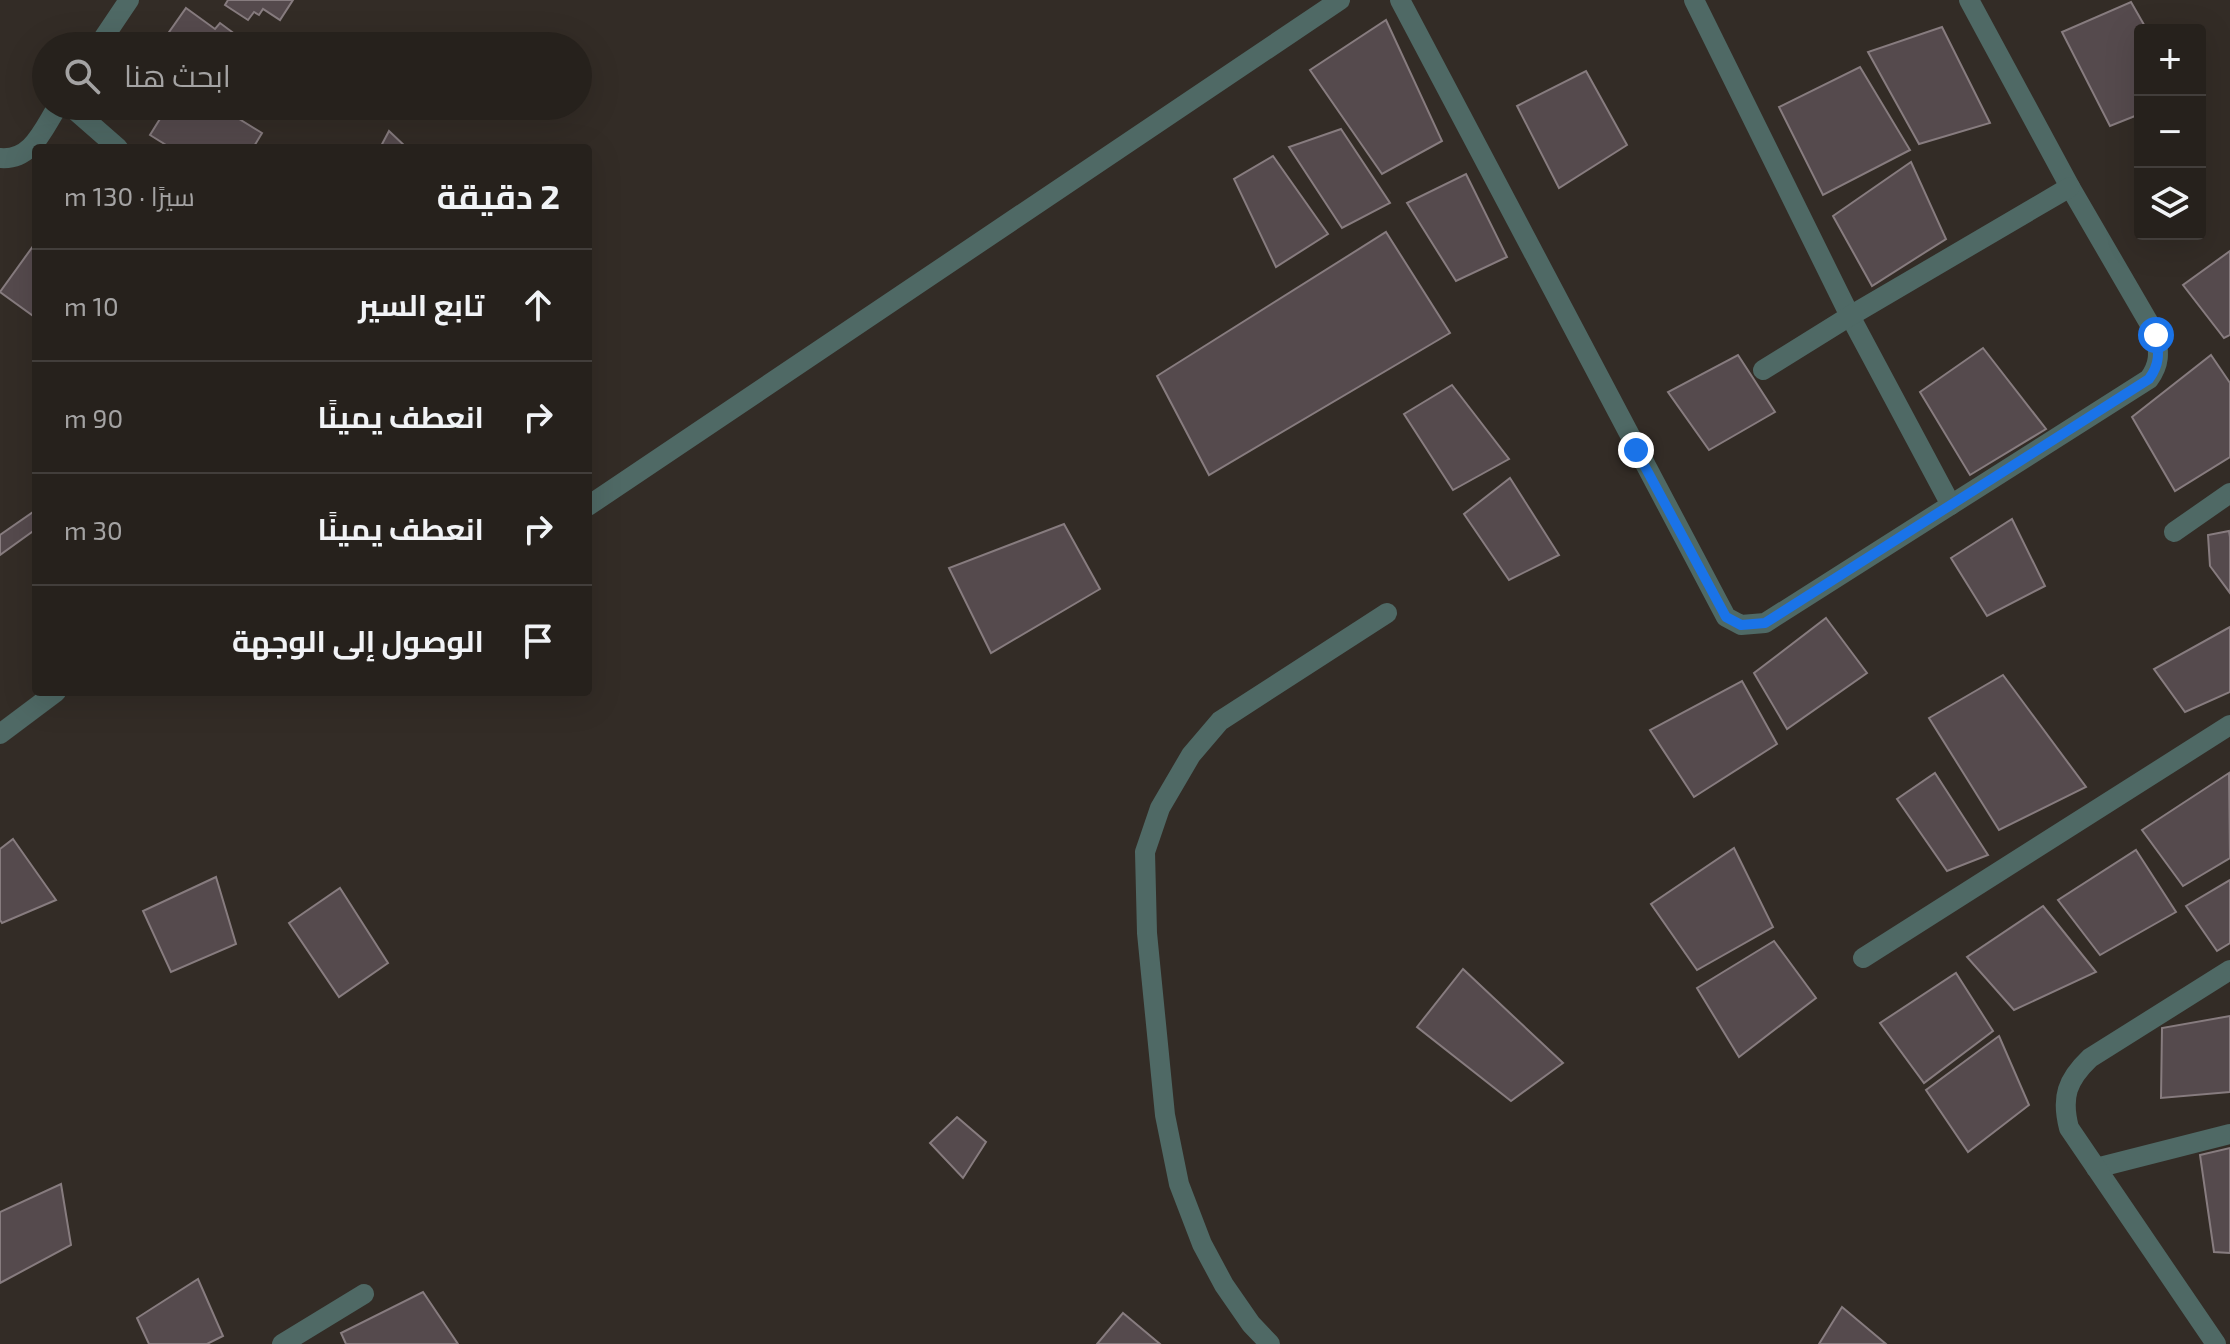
<!DOCTYPE html>
<html lang="ar">
<head>
<meta charset="utf-8">
<style>
	:root { --surface:#26211c; --page:#322e29; --text:#f1f3f6; --muted:#a4a3a3; --line:#423e3b }
	body { margin:0; font-family:"Exo 2",Cairo,sans-serif; background:var(--page); color:var(--text); direction:rtl }
	.controls { position:absolute; right:24px; top:24px; display:grid; overflow:hidden; border-radius:8px; box-shadow:0 8px 32px #0002 }
	.controls button { width:72px; height:72px; display:grid; place-items:center; padding:0; border:0; border-bottom:2px solid var(--line); background:var(--surface); color:var(--text); font:40px sans-serif }
	.stop { position:absolute; width:24px; height:24px; margin:-18px; border:6px solid #1a73e8; border-radius:50%; background:#fff }
	.stop.end { background:#1a73e8; border-color:#fff; box-shadow:0 2px 8px #0008 }
	.list { margin:0; padding:0; list-style:none }
	h2 { display:flex; justify-content:space-between; align-items:center; height:104px; margin:0; padding:0 32px; font-size:34px }
	h2 small { font-size:26px; font-weight:400; color:var(--muted) }
	.list li { display:grid; grid-template-columns:52px 1fr auto; gap:24px; align-items:center; box-sizing:border-box; height:112px; padding:0 32px; border-top:2px solid var(--line) }
	.list b { display:block; font-size:30px; white-space:nowrap }
	.list em { font-size:26px; font-style:normal; color:var(--muted) }
	.icon { flex:none; width:44px; height:44px; fill:none; stroke:currentColor; stroke-width:2; stroke-linecap:round; stroke-linejoin:round }
	.map { position:relative; flex:none; width:2230px; height:1344px; overflow:hidden; direction:ltr }
	.search { position:absolute; background:var(--surface); box-shadow:0 8px 32px #0002; left:32px; top:32px; width:560px; height:88px; display:flex; align-items:center; gap:20px; box-sizing:border-box; padding:0 28px; border-radius:44px; color:var(--muted); font-size:30px }
	.panel { position:absolute; background:var(--surface); box-shadow:0 8px 32px #0002; left:32px; top:144px; width:560px; height:552px; border-radius:8px; direction:rtl }
	.map>svg:first-child { display:block }
	.building { fill:#554a4d; stroke:#877c7f; stroke-width:2 }
	.lines { fill:none; stroke-linecap:round; stroke-linejoin:round }
	.minor { stroke:#4f6965; stroke-width:20 }
	.route { stroke:#1a73e8; stroke-width:10 }
</style>
</head>
<body>
<div class="map">
<svg width="2230" height="1344" viewBox="0 0 2230 1344">
	<rect width="100%" height="100%" fill="#332c26"/>
	<g class="building">
		<path d="M228 0H293L280 20 263 9 259 15 254 12 248 20 225 5Z"/>
		<path d="M2131 2 2147 30H2140V114L2110 126 2062 32Z"/>
		<path d="M186 8 215 29 220 23 251 46H183L167 35Z"/>
		<path d="M1386 20 1442 141 1382 174 1310 70Z"/>
		<path d="M1942 27 1990 123 1919 144 1868 52Z"/>
		<path d="M1860 67 1910 150 1823 195 1779 107Z"/>
		<path d="M1586 71 1627 145 1559 188 1517 106Z"/>
		<path d="M168 106H218L262 133 253 148H171L150 135Z"/>
		<path d="M1341 129 1390 203 1342 228 1289 147Z"/>
		<path d="M389 131 407 148H380Z"/>
		<path d="M1273 156 1328 234 1276 267 1234 179Z"/>
		<path d="M1911 162 1946 239 1872 286 1833 216Z"/>
		<path d="M1466 174 1507 257 1456 281 1407 203Z"/>
		<path d="M1386 232 1450 333 1209 475 1157 376Z"/>
		<path d="M36 242V318L0 292Z"/>
		<path d="M2230 251V335L2224 338 2183 285Z"/>
		<path d="M1983 348 2046 429 1970 475 1920 392Z"/>
		<path d="M1738 355 1775 412 1709 450 1668 392Z"/>
		<path d="M2211 355 2230 383V457L2175 491 2132 417Z"/>
		<path d="M1452 385 1509 459 1453 490 1404 414Z"/>
		<path d="M1510 478 1559 555 1509 580 1464 514Z"/>
		<path d="M36 510V529L0 555V535Z"/>
		<path d="M2012 519 2045 586 1987 616 1951 558Z"/>
		<path d="M1064 524 1100 589 991 653 949 568Z"/>
		<path d="M2229 531 2230 537V593L2210 566 2208 535Z"/>
		<path d="M1826 618 1867 673 1787 729 1754 673Z"/>
		<path d="M2230 627V692L2185 712 2154 669Z"/>
		<path d="M2003 675 2086 787 1999 830 1929 718Z"/>
		<path d="M1742 681 1777 744 1694 797 1650 730Z"/>
		<path d="M1935 773 1988 855 1947 871 1897 799Z"/>
		<path d="M2229 773 2230 858 2183 886 2142 830Z"/>
		<path d="M13 839 56 900 2 923 0 920V849Z"/>
		<path d="M1734 848 1773 927 1697 970 1651 904Z"/>
		<path d="M2136 850 2176 912 2100 955 2058 900Z"/>
		<path d="M216 877 236 944 171 972 143 911Z"/>
		<path d="M2230 880V943L2217 951 2186 906Z"/>
		<path d="M340 888 388 963 339 997 289 923Z"/>
		<path d="M2043 906 2096 972 2014 1010 1967 957Z"/>
		<path d="M1774 941 1816 998 1739 1057 1697 988Z"/>
		<path d="M1463 969 1563 1063 1511 1101 1417 1027Z"/>
		<path d="M1956 973 1993 1031 1924 1083 1880 1023Z"/>
		<path d="M2230 1016V1092L2161 1098 2162 1028Z"/>
		<path d="M1999 1036 2029 1105 1968 1152 1926 1090Z"/>
		<path d="M957 1117 986 1142 963 1178 930 1143Z"/>
		<path d="M2230 1148V1253L2214 1252 2200 1155Z"/>
		<path d="M61 1184 71 1245 0 1283V1212Z"/>
		<path d="M198 1279 223 1336 207 1344H149L137 1318Z"/>
		<path d="M423 1292 458 1344H346L341 1333Z"/>
		<path d="M1842 1307 1886 1344H1819Z"/>
		<path d="M1123 1313 1160 1344H1097Z"/>
	</g>
	<g class="lines">
		<g class="minor">
			<path d="M1400 0 1726 617 1741 625 1765 623 2149 379C2160 364 2159 353 2156 335L2070 187 1969 0"/>
			<path d="M1694 0 1850 316 1951 505"/>
			<path d="M98 46 129 0"/>
			<path d="M70 106 118 148"/>
			<path d="M0 158C32 161 43 129 58 106"/>
			<path d="M1763 370 1850 316 2070 187"/>
			<path d="M588 506 1340 0"/>
			<path d="M2174 532 2230 493"/>
			<path d="M0 734 56 692"/>
			<path d="M1863 958 2230 725"/>
			<path d="M2096 1168 2230 1134"/>
			<path d="M282 1344 364 1294"/>
			<path d="M1270 1344 1251 1324 1224 1285 1202 1244 1179 1184 1165 1115 1147 933 1145 852 1160 808 1191 755 1220 721 1387 613"/>
			<path d="M2216 1344 2069 1128C2061 1097 2067 1080 2090 1058L2230 970"/>
		</g>
	</g>
	<g class="lines">
		<path class="route" d="M1636 450 1726 617 1741 625 1765 623 2149 379C2160 364 2159 353 2156 335"/>
	</g>
</svg>
<div class="controls">
<button>+</button>
<button>−</button>
<button><svg class="icon" aria-label="layers" viewBox="0 0 24 24"><path d="M12 4l9 5-9 5-9-5zM3 14l9 5 9-5"/></svg></button>
</div>
<div class="stop" style="left:2156px;top:335px"></div>
<div class="stop end" style="left:1636px;top:450px"></div>
<div class="search"><svg class="icon" aria-label="search" viewBox="0 0 24 24"><circle cx="10" cy="10" r="6"/><path d="M15 15l6 6"/></svg>ابحث هنا</div>
<section class="panel">
<h2>2 دقيقة<small>سيرًا · 130 m</small></h2>
<ul class="list">
<li><svg class="icon" aria-label="ahead" viewBox="0 0 24 24"><path d="M12 20V5M6 11l6-6 6 6"/></svg><div><b>تابع السير</b></div><em>10 m</em></li>
<li><svg class="icon" aria-label="right" viewBox="0 0 24 24"><path d="M7 20v-9h11M14 6l5 5-5 5"/></svg><div><b>انعطف يمينًا</b></div><em>90 m</em></li>
<li><svg class="icon" aria-label="right" viewBox="0 0 24 24"><path d="M7 20v-9h11M14 6l5 5-5 5"/></svg><div><b>انعطف يمينًا</b></div><em>30 m</em></li>
<li><svg class="icon" aria-label="arrive" viewBox="0 0 24 24"><path d="M6 21V4h12l-3 4 3 4H6"/></svg><div><b>الوصول إلى الوجهة</b></div></li>
</ul>
</section>
</div>
</body>
</html>
